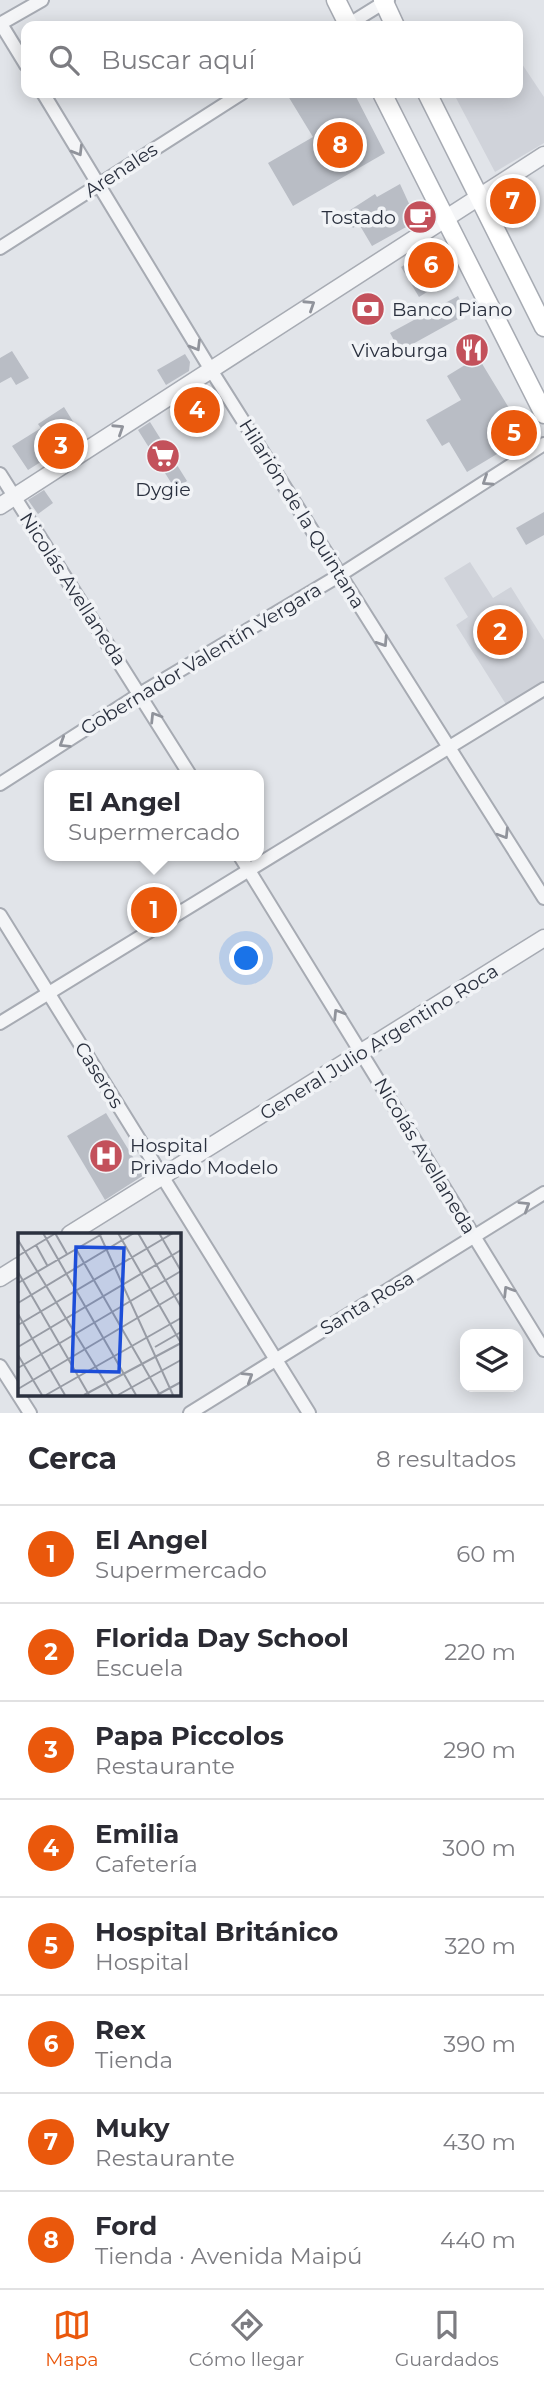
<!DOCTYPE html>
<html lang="es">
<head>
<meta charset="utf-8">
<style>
	:root { --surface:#fff; --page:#f7f7f7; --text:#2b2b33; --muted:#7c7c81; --line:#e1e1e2; --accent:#ea580c }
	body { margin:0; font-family:Montserrat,sans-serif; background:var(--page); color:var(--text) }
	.controls { position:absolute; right:21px; bottom:21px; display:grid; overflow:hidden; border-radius:14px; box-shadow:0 4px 18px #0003 }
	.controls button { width:63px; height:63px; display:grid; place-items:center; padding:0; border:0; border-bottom:2px solid var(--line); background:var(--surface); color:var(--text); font:35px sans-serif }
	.you { position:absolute; left:247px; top:959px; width:24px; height:24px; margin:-18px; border:5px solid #fff; border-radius:50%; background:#1a73e8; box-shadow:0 0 0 10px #1a73e833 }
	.badge { display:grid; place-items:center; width:46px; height:46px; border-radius:50%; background:var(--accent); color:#fff; font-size:23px; font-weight:700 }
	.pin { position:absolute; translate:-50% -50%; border:4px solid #fff; box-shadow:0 2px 7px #0006 }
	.popup { position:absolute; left:44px; top:770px; width:220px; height:91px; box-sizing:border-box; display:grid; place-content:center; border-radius:14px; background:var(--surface); filter:drop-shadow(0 2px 5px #0005); font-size:23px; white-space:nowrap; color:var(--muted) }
	.popup b { font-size:26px; color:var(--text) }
	.popup::after { content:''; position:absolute; left:50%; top:100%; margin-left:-14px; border:14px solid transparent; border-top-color:var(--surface) }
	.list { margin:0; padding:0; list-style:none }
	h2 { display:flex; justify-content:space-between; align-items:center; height:91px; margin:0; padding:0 28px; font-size:30px }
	h2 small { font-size:23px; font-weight:400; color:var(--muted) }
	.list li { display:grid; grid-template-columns:46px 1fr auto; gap:21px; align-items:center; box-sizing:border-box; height:98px; padding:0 28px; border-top:2px solid var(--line) }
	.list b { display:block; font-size:26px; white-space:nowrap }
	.list p { margin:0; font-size:23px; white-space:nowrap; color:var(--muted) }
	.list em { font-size:23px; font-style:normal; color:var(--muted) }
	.icon { flex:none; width:38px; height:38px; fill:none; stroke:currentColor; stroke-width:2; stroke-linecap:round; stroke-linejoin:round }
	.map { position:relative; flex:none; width:544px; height:1413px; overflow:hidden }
	.search { position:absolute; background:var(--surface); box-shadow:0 4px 18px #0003; left:21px; right:21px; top:21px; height:77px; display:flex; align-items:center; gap:18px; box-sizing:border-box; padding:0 24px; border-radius:14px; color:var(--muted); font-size:26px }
	.sheet { height:875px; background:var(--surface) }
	nav { display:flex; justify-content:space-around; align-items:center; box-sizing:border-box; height:98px; border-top:2px solid var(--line); background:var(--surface); font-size:19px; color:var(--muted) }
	nav a { display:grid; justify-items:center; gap:4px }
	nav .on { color:var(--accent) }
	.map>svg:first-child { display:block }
	.built { fill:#d0d3da }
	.building { fill:#b9bdc5 }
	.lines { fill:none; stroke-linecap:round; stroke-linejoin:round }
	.minor-casing { stroke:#a7abb3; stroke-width:16 }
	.tertiary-casing { stroke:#a7abb3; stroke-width:19 }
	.secondary-casing { stroke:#a7abb3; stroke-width:21 }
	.minor { stroke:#f4f5f7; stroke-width:12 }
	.tertiary { stroke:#f4f5f7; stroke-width:16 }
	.secondary { stroke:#fff; stroke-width:18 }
	.oneway { stroke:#90939b }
	.labels { text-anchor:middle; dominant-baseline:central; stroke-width:7; stroke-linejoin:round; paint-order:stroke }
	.street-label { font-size:19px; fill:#2b313f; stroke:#f1f3f6 }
	.poi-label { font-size:19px; fill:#2b313f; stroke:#f1f3f6; text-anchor:end }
	.inset-road { fill:none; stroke:#989ca5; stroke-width:2 }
	.view { fill:#1d4ed8; fill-opacity:0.15; stroke:#1d4ed8; stroke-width:3.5 }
	.inset-edge { fill:none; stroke:#2b313f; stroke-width:3.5 }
</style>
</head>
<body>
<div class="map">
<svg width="544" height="1413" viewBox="0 0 544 1413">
	<rect width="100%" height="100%" fill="#e1e4e9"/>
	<g class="built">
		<path d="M518 58 544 97V143L495 172 456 98 464 93H518Z"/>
		<path d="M470 562 493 598 511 587 544 640V682L507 706 456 625 468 617 444 578Z"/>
	</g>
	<g class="building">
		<path d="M295 93H354L385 153 293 206 268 163 313 137 288 96Z"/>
		<path d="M400 184 417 221 372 246 359 224 353 228 344 214 375 194 377 197Z"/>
		<path d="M429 250 436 253 451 277 419 297 401 267Z"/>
		<path d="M458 296 467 314 400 351 390 333Z"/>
		<path d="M12 351 29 378 16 385 11 377 0 383V358Z"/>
		<path d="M185 354 190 362 189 371 166 385 157 370Z"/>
		<path d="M478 357 521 428 517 442 467 472 449 442 442 446 426 420 461 400 447 376Z"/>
		<path d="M64 407 82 436 28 470 12 446 41 428 38 424Z"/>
		<path d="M150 422 187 481 175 489 138 430Z"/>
		<path d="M44 490 53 503 38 514 28 500Z"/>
		<path d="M544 512V535L526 545 516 528Z"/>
		<path d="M106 1113 144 1175 105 1200 67 1136Z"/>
	</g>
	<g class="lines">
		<g class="minor-casing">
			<g id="minor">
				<path d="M0 24 42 0"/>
				<path d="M1 24 26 65"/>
				<path d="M346 26 388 0"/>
				<path d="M43 93 211 370 544 898"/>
				<path d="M0 248 242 93"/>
				<path d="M0 474 190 775"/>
				<path d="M0 784 140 694 340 575 544 444"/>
				<path d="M240 856 544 1350"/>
				<path d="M0 915 309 1413"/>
				<path d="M0 1023 544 689"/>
				<path d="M0 1366 30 1413"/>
				<path d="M190 1413 544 1193"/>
			</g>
		</g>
		<g class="tertiary-casing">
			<g id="tertiary">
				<path d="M0 506 544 155"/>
				<path d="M70 1234 544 938"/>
				<path d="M0 1278 19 1266"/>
			</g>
		</g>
		<g class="secondary-casing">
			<g id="secondary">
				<path d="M336 0 349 26"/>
				<path d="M383 0 395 26"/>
				<path d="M382 93 544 414"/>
				<path d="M427 93 544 327"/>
			</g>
		</g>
		<use href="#minor" class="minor"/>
		<use href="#tertiary" class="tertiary"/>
		<use href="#secondary" class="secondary"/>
	</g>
	<defs><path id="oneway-chevron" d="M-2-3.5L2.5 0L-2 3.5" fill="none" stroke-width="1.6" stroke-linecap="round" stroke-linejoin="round" transform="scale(1.75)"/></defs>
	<g class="oneway">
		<use href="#oneway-chevron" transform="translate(78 151) rotate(59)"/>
		<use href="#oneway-chevron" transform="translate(310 305) rotate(-33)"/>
		<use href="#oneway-chevron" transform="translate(196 346) rotate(59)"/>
		<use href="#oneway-chevron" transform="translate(119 429) rotate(-33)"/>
		<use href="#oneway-chevron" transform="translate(487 481) rotate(147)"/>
		<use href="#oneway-chevron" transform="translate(383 642) rotate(57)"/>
		<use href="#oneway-chevron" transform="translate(155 717) rotate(-122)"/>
		<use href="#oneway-chevron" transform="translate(64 743) rotate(148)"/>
		<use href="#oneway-chevron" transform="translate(504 834) rotate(58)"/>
		<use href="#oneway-chevron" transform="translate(338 1014) rotate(-122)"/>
		<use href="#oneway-chevron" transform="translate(525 1206) rotate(-32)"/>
		<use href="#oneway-chevron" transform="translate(508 1291) rotate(-122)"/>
		<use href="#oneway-chevron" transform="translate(248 1377) rotate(-32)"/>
	</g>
	<defs>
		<g id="cafe-disc" transform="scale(1.75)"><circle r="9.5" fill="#c3515b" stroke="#f1f3f6"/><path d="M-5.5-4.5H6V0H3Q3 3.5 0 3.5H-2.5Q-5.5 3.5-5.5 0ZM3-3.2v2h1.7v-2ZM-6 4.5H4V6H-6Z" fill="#fff"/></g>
		<g id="bank-disc" transform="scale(1.75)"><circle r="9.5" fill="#c3515b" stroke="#f1f3f6"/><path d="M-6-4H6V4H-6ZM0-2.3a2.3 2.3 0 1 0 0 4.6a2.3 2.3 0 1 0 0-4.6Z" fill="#fff"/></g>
		<g id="restaurant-disc" transform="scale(1.75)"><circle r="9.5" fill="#c3515b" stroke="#f1f3f6"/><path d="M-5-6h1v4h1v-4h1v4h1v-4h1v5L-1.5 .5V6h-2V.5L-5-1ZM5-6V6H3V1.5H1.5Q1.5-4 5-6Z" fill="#fff"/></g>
		<g id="supermarket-disc" transform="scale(1.75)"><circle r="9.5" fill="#c3515b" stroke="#f1f3f6"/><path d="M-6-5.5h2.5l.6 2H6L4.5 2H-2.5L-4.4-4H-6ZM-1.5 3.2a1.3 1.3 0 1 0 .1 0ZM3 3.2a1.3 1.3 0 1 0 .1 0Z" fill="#fff"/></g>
		<g id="hospital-disc" transform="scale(1.75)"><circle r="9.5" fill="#c3515b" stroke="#f1f3f6"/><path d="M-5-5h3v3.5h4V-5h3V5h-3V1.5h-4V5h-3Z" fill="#fff"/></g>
	</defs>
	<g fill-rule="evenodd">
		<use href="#cafe-disc" x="420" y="217"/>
		<use href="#bank-disc" x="368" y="309"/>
		<use href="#restaurant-disc" x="472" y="350"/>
		<use href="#supermarket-disc" x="163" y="456"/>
		<use href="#hospital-disc" x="106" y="1156"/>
	</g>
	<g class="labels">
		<g class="street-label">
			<text transform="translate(121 170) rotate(-33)">Arenales</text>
			<text transform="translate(302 514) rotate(58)">Hilarión de la Quintana</text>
			<text transform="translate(73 589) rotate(57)">Nicolás Avellaneda</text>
			<text transform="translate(201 659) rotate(-31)">Gobernador Valentín Vergara</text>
			<text transform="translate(379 1042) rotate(-32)">General Julio Argentino Roca</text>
			<text transform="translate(99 1075) rotate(58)">Caseros</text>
			<text transform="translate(425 1156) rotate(59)">Nicolás Avellaneda</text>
			<text transform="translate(367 1303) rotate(-31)">Santa Rosa</text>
		</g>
		<g class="poi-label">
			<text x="396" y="217">Tostado</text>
			<text x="392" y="309" text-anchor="start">Banco Piano</text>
			<text x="448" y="350">Vivaburga</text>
			<text x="163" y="489" text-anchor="middle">Dygie</text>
			<text x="130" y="1145" text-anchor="start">Hospital<tspan x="130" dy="22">Privado Modelo</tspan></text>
		</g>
	</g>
	<g transform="translate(18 1233)">
		<rect width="163" height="163" fill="#e1e4e9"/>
		<path class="inset-road" d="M25 0 118 162M37 0 49 21M81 0 155 162M100 0 163 110M120 0 163 74M0 7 95 162M18 12 29 32M58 16 142 162M0 23 38 0M0 39 71 162M0 50 84 1M0 70 116 0M0 81 47 162M0 92 155 0M0 114 163 17M137 114 163 99M0 122 24 162M0 135 163 38 141 0M0 156 163 59M28 162 163 85M66 162 163 110M100 162 163 127M139 162 163 149"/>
		<path class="view" d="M58 14 106 15 101 139 54 138Z"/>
		<rect width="163" height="163" class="inset-edge"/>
	</g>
</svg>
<div class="controls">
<button><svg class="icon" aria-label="layers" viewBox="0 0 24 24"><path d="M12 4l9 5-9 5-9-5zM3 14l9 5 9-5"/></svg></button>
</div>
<div class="you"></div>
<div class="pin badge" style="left:154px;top:910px">1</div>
<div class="popup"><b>El Angel</b>Supermercado</div>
<div class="pin badge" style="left:500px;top:632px">2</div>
<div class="pin badge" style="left:61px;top:446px">3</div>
<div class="pin badge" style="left:197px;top:410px">4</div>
<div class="pin badge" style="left:514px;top:433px">5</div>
<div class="pin badge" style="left:431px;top:265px">6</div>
<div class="pin badge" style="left:513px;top:201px">7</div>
<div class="pin badge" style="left:340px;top:145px">8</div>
<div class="search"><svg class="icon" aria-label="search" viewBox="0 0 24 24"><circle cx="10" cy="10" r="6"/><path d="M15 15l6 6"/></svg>Buscar aquí</div>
</div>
<section class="sheet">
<h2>Cerca<small>8 resultados</small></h2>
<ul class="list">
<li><span class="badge">1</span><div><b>El Angel</b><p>Supermercado</p></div><em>60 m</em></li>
<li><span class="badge">2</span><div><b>Florida Day School</b><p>Escuela</p></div><em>220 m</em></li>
<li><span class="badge">3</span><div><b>Papa Piccolos</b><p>Restaurante</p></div><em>290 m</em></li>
<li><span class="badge">4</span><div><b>Emilia</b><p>Cafetería</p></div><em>300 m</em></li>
<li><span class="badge">5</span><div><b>Hospital Británico</b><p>Hospital</p></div><em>320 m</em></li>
<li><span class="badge">6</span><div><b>Rex</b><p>Tienda</p></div><em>390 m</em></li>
<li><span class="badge">7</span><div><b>Muky</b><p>Restaurante</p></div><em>430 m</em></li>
<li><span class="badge">8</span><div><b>Ford</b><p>Tienda · Avenida Maipú</p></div><em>440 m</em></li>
</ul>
</section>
<nav>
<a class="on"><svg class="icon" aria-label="map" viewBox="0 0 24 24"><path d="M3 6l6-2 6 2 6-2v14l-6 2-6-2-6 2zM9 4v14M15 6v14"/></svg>Mapa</a>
<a><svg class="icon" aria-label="directions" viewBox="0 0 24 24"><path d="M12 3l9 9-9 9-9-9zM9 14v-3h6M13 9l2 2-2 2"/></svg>Cómo llegar</a>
<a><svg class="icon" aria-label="saved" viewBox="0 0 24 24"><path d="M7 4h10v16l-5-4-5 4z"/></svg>Guardados</a>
</nav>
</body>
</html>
